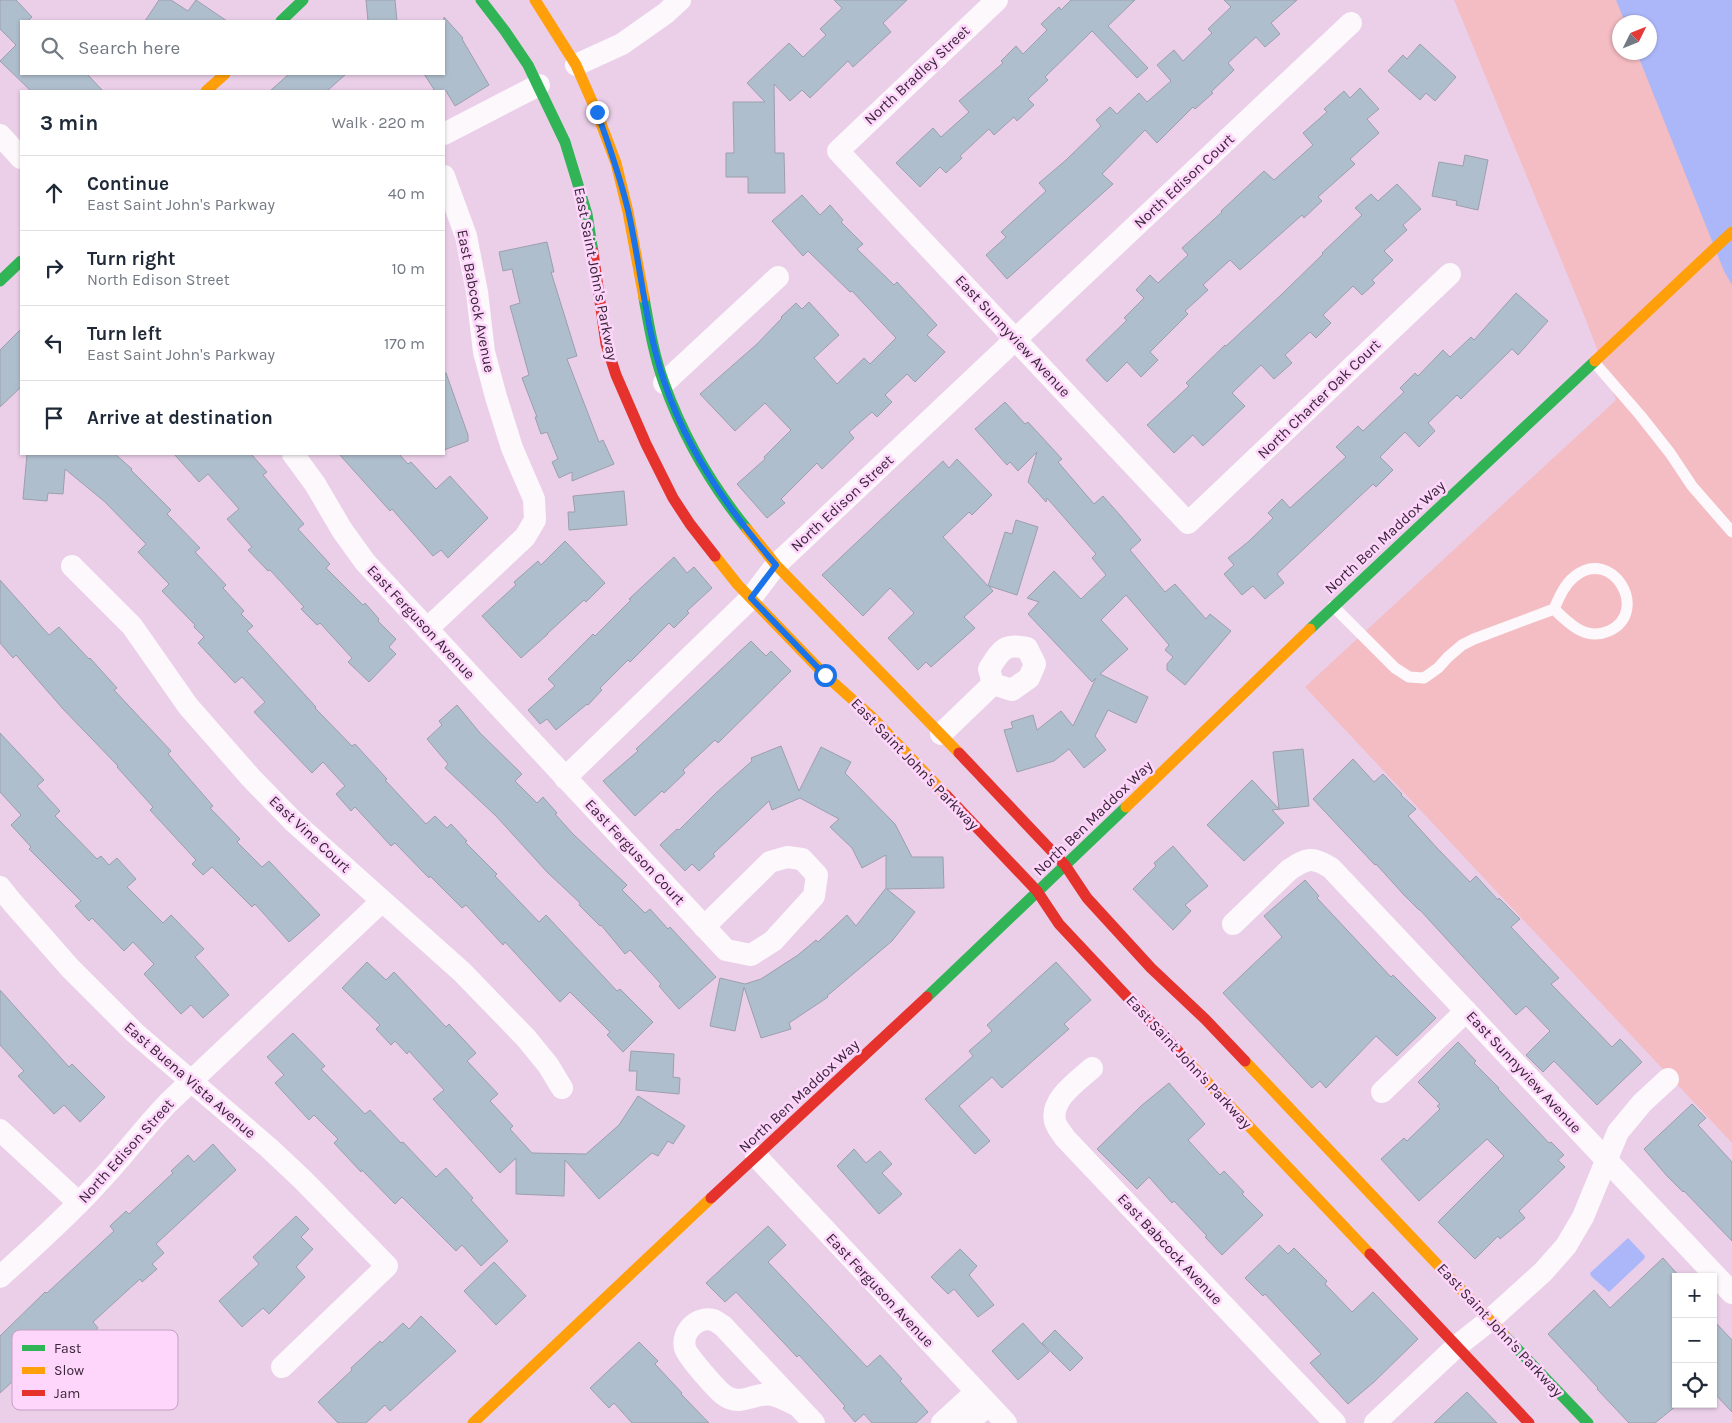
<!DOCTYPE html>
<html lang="en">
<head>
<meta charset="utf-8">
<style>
	:root { --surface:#fff; --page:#f2f2f3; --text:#1f2937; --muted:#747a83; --line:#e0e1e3 }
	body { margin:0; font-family:Karla,sans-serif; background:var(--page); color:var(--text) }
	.controls { position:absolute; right:15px; bottom:15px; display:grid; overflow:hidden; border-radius:0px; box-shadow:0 1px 4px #0004 }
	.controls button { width:45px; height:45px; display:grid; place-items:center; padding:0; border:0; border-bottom:1px solid var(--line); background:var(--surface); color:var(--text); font:25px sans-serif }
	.compass { position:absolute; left:1612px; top:15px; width:45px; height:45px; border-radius:50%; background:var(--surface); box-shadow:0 1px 4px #0004; rotate:47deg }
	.stop { position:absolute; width:15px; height:15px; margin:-11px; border:4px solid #1a73e8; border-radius:50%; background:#fff }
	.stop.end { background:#1a73e8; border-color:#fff; box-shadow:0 1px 5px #0008 }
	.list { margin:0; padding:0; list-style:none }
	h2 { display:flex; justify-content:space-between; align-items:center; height:65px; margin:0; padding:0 20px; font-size:21px }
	h2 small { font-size:16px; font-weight:400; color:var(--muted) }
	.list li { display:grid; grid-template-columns:32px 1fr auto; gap:15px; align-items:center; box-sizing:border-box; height:75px; padding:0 20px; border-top:1px solid var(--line) }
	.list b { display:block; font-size:19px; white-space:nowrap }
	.list p { margin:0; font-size:16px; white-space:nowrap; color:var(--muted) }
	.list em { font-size:16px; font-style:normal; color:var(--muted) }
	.icon { flex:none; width:28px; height:28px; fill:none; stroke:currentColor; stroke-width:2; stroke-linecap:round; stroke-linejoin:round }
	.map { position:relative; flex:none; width:1732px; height:1423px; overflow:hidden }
	.search { position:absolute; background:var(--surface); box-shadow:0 1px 4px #0004; left:20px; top:20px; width:425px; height:55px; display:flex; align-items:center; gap:12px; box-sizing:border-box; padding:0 18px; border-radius:0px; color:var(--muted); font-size:19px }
	.panel { position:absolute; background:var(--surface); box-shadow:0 1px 4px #0004; left:20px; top:90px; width:425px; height:365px; border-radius:0px }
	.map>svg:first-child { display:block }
	.green { fill:#f4bdc3; fill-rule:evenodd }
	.water { fill:#abb7f8 }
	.building { fill:#afbecd; stroke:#9b9fad }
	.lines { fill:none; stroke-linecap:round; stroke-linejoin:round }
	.lane { stroke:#fcf8fc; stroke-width:11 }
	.street { stroke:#fcf8fc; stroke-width:22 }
	.fast { stroke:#30b455; stroke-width:11 }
	.slow { stroke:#ff9f0a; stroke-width:11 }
	.jam { stroke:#e5322d; stroke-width:11 }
	.route { stroke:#1a73e8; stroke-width:6 }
	.labels { text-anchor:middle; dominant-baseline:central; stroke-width:5; stroke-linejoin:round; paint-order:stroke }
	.street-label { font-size:15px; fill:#382537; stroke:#fed5fb }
	.key { fill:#fed5fb; stroke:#c3a0c0; stroke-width:1 }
	.key-label { font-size:14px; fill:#382537 }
</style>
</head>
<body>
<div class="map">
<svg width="1732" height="1423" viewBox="0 0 1732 1423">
	<rect width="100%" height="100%" fill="#ebcfe9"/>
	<path class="green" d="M1454 0H1732V1143L1305 687 1616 400 1586 320ZM1620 22H1650V52H1620Z"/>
	<g class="water">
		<path d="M1616 0H1732V285L1724 271 1637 53 1650 52V22H1625Z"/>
		<path d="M1628 1238 1645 1256 1644 1259 1609 1292 1591 1276 1590 1273Z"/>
	</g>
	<g class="building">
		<path d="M0 0H16L32 17 28 21H21V74H87L103 91H31L0 61 16 45 0 29Z"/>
		<path d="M159 0H171L188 11 196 0 227 21H145Z"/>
		<path d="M366 0H395L397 21H368Z"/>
		<path d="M834 0H907L883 23 891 32 853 67 848 61 810 98 802 90 790 101 774 84 775 153H784L785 193H748V177H726V153H734L733 102H765L747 83 789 43 803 57 826 35 820 29 842 8Z"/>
		<path d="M1071 0H1135L1108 26 1148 68 1137 78 1092 31 1045 77 1048 80 1028 99 1034 105 1017 121 1014 117 994 135 989 129 960 156 962 158 946 173 940 167 920 187 896 163 933 128 941 137 969 112 959 101 1003 63 1001 61 1016 46 1023 54 1047 30 1041 24 1059 7 1061 10Z"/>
		<path d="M1224 0H1297L1271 23 1280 34 1265 47 1256 37 1228 63 1234 70 1211 92 1213 93 1195 109 1193 107 1157 143 1145 130 1102 174 1113 184 1007 279 986 255 1006 237 1001 232 1046 191 1039 183 1066 160 1101 126 1096 120 1110 107 1117 114 1139 93 1147 102 1171 81 1157 65 1174 50 1183 61 1212 33 1208 29 1231 7Z"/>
		<path d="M444 17 463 38 462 39 489 85 455 106 446 91H435L424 74H444Z"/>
		<path d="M1420 44 1456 77 1435 101 1426 93 1420 100 1388 71 1403 55 1407 59Z"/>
		<path d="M289 74H346L327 91H270Z"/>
		<path d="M1360 88 1379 109 1367 119 1379 133 1350 159 1355 164 1318 197 1322 201 1304 218 1302 215 1240 270 1230 260 1203 285 1208 290 1185 311 1188 314 1150 352 1158 360 1141 377 1127 362 1107 382 1086 360 1127 320 1124 318 1144 298 1136 290 1150 275 1158 283 1188 255 1182 248 1222 212 1221 211 1264 171 1274 180 1313 145 1303 133 1327 112 1324 109 1344 91 1350 98Z"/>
		<path d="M1465 155 1488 160 1478 210 1456 205 1457 201 1432 196 1439 162 1463 166Z"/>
		<path d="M1397 184 1421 209 1403 225 1407 230 1384 251 1393 260 1372 280 1375 283 1362 295 1353 286 1323 315 1331 323 1316 338 1310 332 1285 355 1292 363 1274 379 1261 365 1232 393 1245 406 1203 446 1193 435 1174 453 1147 425 1189 386 1186 383 1225 345 1226 346 1282 294 1323 254 1322 253 1362 215 1355 208 1371 194 1378 201Z"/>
		<path d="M802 195 820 215 830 205 843 220 841 222 863 244 857 249 894 285 897 282 937 325 927 335 945 352 915 382 907 374 885 395 892 402 877 417 872 412 849 432 854 438 822 469 817 463 781 499 785 503 767 518 737 484 765 459 764 457 791 430 765 403 735 431 700 394 757 344 782 318 781 317 796 303 802 309 809 302 839 335 814 358 837 384 864 358 870 364 896 338 852 291 850 292 808 251 803 256 772 221Z"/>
		<path d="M547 242 554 272H551L577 356 567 359 599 442 603 440 614 464 572 481V472L559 478 552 462 558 459 547 432 541 434 535 417H537L522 378 529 375 510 306 520 303 512 269 503 271 499 252Z"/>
		<path d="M1516 293 1548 321 1518 355 1512 349 1461 399 1457 395 1428 423 1435 431 1419 447 1405 432 1380 457 1393 470 1376 487 1373 484 1277 574 1284 583 1265 599 1253 586 1242 595 1224 574 1234 565 1228 558 1248 542 1273 518 1268 513 1282 499 1290 508 1346 457 1336 447 1358 426 1363 431 1404 392 1400 388 1415 373 1418 376 1443 350 1450 357 1471 337 1474 340Z"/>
		<path d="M21 329V387L0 407V350Z"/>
		<path d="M444 373H446L468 435V441L444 450Z"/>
		<path d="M1005 402 1025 424 1028 422 1062 459 1058 462 1094 504 1103 496 1119 514 1141 540 1130 550 1165 592 1175 584 1206 619 1210 614 1231 631 1185 685 1167 670V664L1173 657 1165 650 1169 645 1126 595 1101 620 1128 649 1100 674 1148 697 1136 723 1108 710 1095 736 1106 750 1084 768 1069 749 1054 761 1017 772 1004 730 1013 728 1011 722 1033 715 1037 730 1061 711 1073 726 1096 678 1092 682 1028 614 1039 602 1027 598 1054 571 1081 599 1106 575 1092 558 1096 554 1047 498 1046 502 1028 482 1037 452 1018 471 1010 462 1007 465 975 429Z"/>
		<path d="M27 454H115L132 469 131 470 171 510 167 514 200 548 195 552 226 585 223 588 244 611 241 614 253 626 247 631 316 707 315 708 352 746 355 744 387 779 385 780 426 824 435 816 447 828 451 824 467 841 465 842 497 874 495 876 539 922 546 915 617 991 620 989 653 1022 623 1052 607 1035 610 1032 570 992 560 1002 505 942 503 945 466 905 462 908 430 876 429 878 395 843 391 846 355 807 351 811 336 794 345 786 323 762 312 773 254 712 265 702 242 677 235 683 198 643 204 637 194 627 195 625 162 591 169 584 138 552 146 544 105 502 65 469 63 494 48 493 47 501 23 499Z"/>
		<path d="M174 454H251L267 472 263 475 304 524 298 529 330 564 326 568 363 605 365 603 379 619 378 621 396 639 389 647 396 654 369 682 348 662 352 658 320 623 317 625 301 609 304 607 270 570 268 571 248 550 252 547 227 519 239 509 208 474 199 482Z"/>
		<path d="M339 454H399L408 464 411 462 436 489 450 476 488 518 448 558 441 550 433 556 392 509 390 511Z"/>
		<path d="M957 459 992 495 972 515 969 512 943 537 988 586 1005 532 1012 534 1016 520 1038 527 1017 595 989 586 993 591 964 617 975 628 931 667 926 662 918 670 888 638 914 613 890 588 863 616 822 575 943 461 949 468Z"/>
		<path d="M624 491 627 525 569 530 568 512H575L573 496Z"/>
		<path d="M565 541 605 583 586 602 584 600 547 634H548L521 658 482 616 516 585 514 582 538 561 541 565Z"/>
		<path d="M674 557 687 573 694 567 712 588 687 611 689 613 674 628 669 623 630 662 628 660 600 688 602 690 588 705 587 704 556 730 547 719 540 724 528 710 555 686 548 679 593 634 595 636 631 600 629 599Z"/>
		<path d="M0 580 49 635 59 627 89 659 90 658 117 688 114 690 171 751 168 754 213 806 210 808 240 839 237 842 262 867 269 861 320 915 289 942 255 904 252 907 212 867 203 875 192 864 196 860 150 810 153 807 117 767 118 766 63 709 16 655 13 658 0 643Z"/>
		<path d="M751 641 766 656 771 651 791 671 718 743 715 740 683 770 685 773 664 793 662 791 635 816 603 781 638 751 636 749 650 736Z"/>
		<path d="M457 705 480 733 522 774 515 781 537 803 543 797 557 813 555 814 573 834 627 885 622 890 645 913 650 909 668 929 670 927 716 977 679 1009 659 986 661 984 630 950 625 954 601 925 600 926 579 905 580 903 547 872 496 816 445 768 448 764 427 739 442 725 439 721Z"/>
		<path d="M0 733 44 780 37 786 60 811 55 816 97 859 101 856 109 865 117 858 136 879 127 887 163 923 171 915 204 949 195 957 229 995 203 1018 191 1005 181 1014 144 974 154 964 133 942 124 951 92 918 89 921 75 906 81 901 29 849 31 847 11 825 21 815 0 792Z"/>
		<path d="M781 746 799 791 821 747 851 762 845 773 895 824 912 857H943L944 888 887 889 915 912 892 941 827 996 828 997 789 1023 791 1029 761 1038 744 987 735 1031 710 1026 720 978 745 984 761 979 798 955 816 940 818 942 847 915 856 926 886 888V855L862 868 852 848 830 827 839 819 800 798 772 810 769 801 713 854 715 856 699 871 692 864 685 871 660 845 677 829 679 830 716 793 752 761 751 758Z"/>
		<path d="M1303 749 1309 806 1272 810 1284 823 1244 861 1207 825 1252 780 1279 809 1273 752Z"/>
		<path d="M1353 759 1374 782 1383 774 1402 794 1401 795 1416 809 1408 816 1437 848 1470 882 1476 876 1498 900 1499 898 1520 919 1511 927 1559 978 1551 984 1612 1047 1620 1039 1642 1062 1597 1105 1554 1061 1543 1072 1526 1055 1550 1031 1526 1006 1516 1015 1420 910H1419L1404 895 1376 864 1375 865 1313 799Z"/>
		<path d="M1173 846 1208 886 1185 905 1191 911 1173 930 1133 889 1156 866 1154 863Z"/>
		<path d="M1305 880 1319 896 1317 898 1391 977 1393 975 1436 1018 1397 1056 1376 1036 1326 1088 1320 1081 1312 1088 1223 993 1282 937 1264 916Z"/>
		<path d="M367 962 386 980 394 972 446 1027 449 1024 476 1053 467 1061 498 1094 490 1101 513 1126 510 1129 532 1153 586 1154 619 1125 638 1096 685 1126 673 1144 668 1141 658 1156 652 1153 599 1199 565 1160 564 1196 516 1194V1158L500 1173 433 1099 444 1090 409 1051 407 1054 395 1041 391 1045 376 1029 380 1025 342 988Z"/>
		<path d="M1056 962 1091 1000 1064 1024 1069 1029 1002 1088 992 1077 959 1106 990 1141 975 1154 925 1099 973 1056 969 1051 992 1031 987 1025Z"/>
		<path d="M0 990 69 1067 72 1064 105 1097 80 1122 64 1105 54 1114 18 1076 24 1071 0 1045Z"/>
		<path d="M293 1033 325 1066 321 1069 365 1114 370 1110 401 1143 403 1142 436 1177 446 1168 473 1198 471 1200 508 1241 481 1266 462 1245 456 1251 402 1197 395 1204 362 1170 361 1172 334 1143 338 1139 314 1115 309 1120 275 1083 284 1075 267 1057Z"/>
		<path d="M1458 1042 1476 1061 1474 1063 1499 1088 1498 1089 1549 1143 1551 1142 1564 1155 1558 1160 1565 1167 1519 1211 1525 1218 1500 1239 1498 1236 1475 1259 1438 1222 1504 1156 1487 1139 1419 1201 1381 1159 1404 1138 1407 1141 1440 1109 1437 1106 1440 1104 1418 1082Z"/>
		<path d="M631 1051 674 1054 673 1077 680 1078 679 1094 636 1090 637 1071H629Z"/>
		<path d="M1169 1083 1205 1124 1188 1140 1220 1175 1224 1171 1244 1192 1242 1194 1263 1215 1222 1255 1205 1237 1207 1236 1174 1201 1172 1203 1149 1177 1137 1189 1097 1149 1141 1106Z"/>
		<path d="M1692 1104 1706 1118 1698 1125 1732 1162V1241L1684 1191 1683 1192 1667 1176 1644 1149Z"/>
		<path d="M213 1144 236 1170 156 1244 164 1253 152 1264 157 1269 142 1282 140 1279 93 1322 98 1328 85 1340 82 1336 69 1348 65 1344 31 1376 25 1370 0 1393V1336L45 1292 47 1293 114 1231 110 1226 126 1211 129 1214 173 1173 171 1171 188 1155 194 1162Z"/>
		<path d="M854 1149 866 1163 880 1151 892 1164 882 1173 902 1194 879 1214 837 1166Z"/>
		<path d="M296 1216 309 1229 301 1237 313 1249 296 1267 305 1277 269 1314 263 1308 242 1327 219 1301 259 1264 253 1257Z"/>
		<path d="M768 1226 786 1245 768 1262 867 1367 880 1355 902 1379 900 1381 928 1412 916 1423H872L864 1414 855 1422 843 1408 845 1406 799 1355 797 1357 736 1292 725 1302 706 1283Z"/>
		<path d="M1279 1245 1288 1254 1294 1248 1327 1281 1325 1284 1352 1312 1373 1292 1418 1339 1374 1382 1348 1404 1310 1363 1321 1354 1265 1294 1263 1296 1245 1278Z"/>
		<path d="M960 1249 977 1266 969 1275 994 1305 978 1317 954 1289 948 1294 931 1277Z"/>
		<path d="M1663 1258 1680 1277H1676V1406L1655 1423H1629L1597 1389 1598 1388 1548 1334 1594 1290 1610 1308Z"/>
		<path d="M494 1262 526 1296 496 1325 464 1291Z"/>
		<path d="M421 1316 456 1351 390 1411 385 1405 366 1423H338L318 1402 352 1370 351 1368 380 1341 382 1343 403 1323 409 1329Z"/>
		<path d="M1713 1320 1732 1340V1412L1713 1392Z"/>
		<path d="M1023 1323 1049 1352 1018 1380 992 1351Z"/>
		<path d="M1055 1330 1083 1358 1070 1371 1042 1343Z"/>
		<path d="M639 1342 658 1361 655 1364 682 1393 681 1394 709 1423H632L614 1403 609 1408 590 1388Z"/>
		<path d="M1467 1392 1497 1423H1434Z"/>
	</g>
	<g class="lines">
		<g class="lane">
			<path d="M1594 362 1640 415 1670 453 1692 486 1732 532"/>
			<path d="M1333 606 1395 668 1409 677 1424 678 1438 668 1448 657 1462 645 1474 639 1554 609C1569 624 1586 641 1609 631 1651 612 1612 545 1574 577 1564 585 1559 598 1554 609"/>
		</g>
		<g class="street">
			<path d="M997 0 838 151 1188 523 1450 274"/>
			<path d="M576 65 622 44 666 13 680 0"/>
			<path d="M444 134 539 85"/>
			<path d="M0 135 21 158"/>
			<path d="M664 383 778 277"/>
			<path d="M293 454 315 484 342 530 365 562 726 950 751 955 773 941 814 896 817 875 802 859 787 857 770 862 704 927"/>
			<path d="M72 566 132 626 188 706 252 779 294 822 462 972 526 1038 548 1065 562 1088"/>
			<path d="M427 629 525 537 535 520 534 499 512 448 496 397 484 352 477 292 466 236 444 176"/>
			<path d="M941 734 993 684 1012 690 1029 678 1035 664 1027 648C1004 643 1001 650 989 669L993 684"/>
			<path d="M565 778 751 598 776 565 1351 23"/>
			<path d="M0 887 12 902 70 968 135 1033 269 1148 303 1180 387 1266 282 1367"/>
			<path d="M1233 924 1289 870C1307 858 1312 856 1331 868L1732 1293"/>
			<path d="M1092 1068C1078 1081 1050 1099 1055 1121 1056 1127 1062 1133 1065 1138L1335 1423"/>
			<path d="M1382 1092 1466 1011"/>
			<path d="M0 1130 79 1203"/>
			<path d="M756 1156 1006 1423"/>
			<path d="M0 1277C33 1247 67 1217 97 1184 122 1158 143 1129 168 1103L382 901"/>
			<path d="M798 1406C790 1402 781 1397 773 1395 755 1391 741 1408 724 1395 717 1390 687 1356 685 1348 681 1332 697 1316 713 1320 716 1321 720 1324 723 1326L814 1423"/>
			<path d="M942 1423 976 1392"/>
			<path d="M968 1423 988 1405"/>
			<path d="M1375 1423 1457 1346 1490 1320 1543 1272 1566 1246 1583 1217 1618 1132 1642 1103 1668 1079"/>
		</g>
		<g class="fast">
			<path d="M481 0 505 31 528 65 565 142 587 214 593 252"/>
			<path d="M281 21 303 0"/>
			<path d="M0 281 21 261"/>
			<path d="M644 298C649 326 654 356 664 383 683 436 712 486 747 529"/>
			<path d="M1310 629 1595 361"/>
			<path d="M927 997 1126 807"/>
			<path d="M1504 1335 1588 1423"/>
		</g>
		<g class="slow">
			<path d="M535 0 576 65 597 113 616 163 628 212 644 298"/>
			<path d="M206 91 225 74"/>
			<path d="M1595 361 1732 232"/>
			<path d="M747 529 776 565 959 753"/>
			<path d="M715 556 738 585 825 675 872 717 946 795"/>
			<path d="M1126 807 1310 629"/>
			<path d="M1178 1051 1370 1254"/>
			<path d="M1245 1061 1504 1335"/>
			<path d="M473 1423 711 1198"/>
		</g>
		<g class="jam">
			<path d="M593 252 606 344 616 375 646 444 673 498 690 524 715 556"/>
			<path d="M959 753 1065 865 1087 898 1151 968 1205 1019 1245 1061"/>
			<path d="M946 795 1037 891 1059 924 1178 1051"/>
			<path d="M711 1198 927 997"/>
			<path d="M1370 1254 1529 1423"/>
		</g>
	</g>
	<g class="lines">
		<path class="route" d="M597 112C609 145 620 177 628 210 641 267 645 325 664 381 686 449 729 511 776 565L751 598 825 675"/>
	</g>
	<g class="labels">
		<g class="street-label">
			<text transform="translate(917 75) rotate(-43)">North Bradley Street</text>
			<text transform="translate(1184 181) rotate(-43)">North Edison Court</text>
			<text transform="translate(596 274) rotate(79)">East Saint John's Parkway</text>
			<text transform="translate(476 301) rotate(79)">East Babcock Avenue</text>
			<text transform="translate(1013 336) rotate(47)">East Sunnyview Avenue</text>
			<text transform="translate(1319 399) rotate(-44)">North Charter Oak Court</text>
			<text transform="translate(842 503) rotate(-43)">North Edison Street</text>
			<text transform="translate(1385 537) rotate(-43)">North Ben Maddox Way</text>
			<text transform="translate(421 622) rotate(47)">East Ferguson Avenue</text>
			<text transform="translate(915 764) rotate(46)">East Saint John's Parkway</text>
			<text transform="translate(1093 818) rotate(-44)">North Ben Maddox Way</text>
			<text transform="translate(310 834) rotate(43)">East Vine Court</text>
			<text transform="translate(635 852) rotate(47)">East Ferguson Court</text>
			<text transform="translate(1189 1062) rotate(47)">East Saint John's Parkway</text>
			<text transform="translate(1524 1072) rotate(47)">East Sunnyview Avenue</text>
			<text transform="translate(190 1080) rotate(41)">East Buena Vista Avenue</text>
			<text transform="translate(799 1096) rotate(-43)">North Ben Maddox Way</text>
			<text transform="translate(126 1151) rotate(-48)">North Edison Street</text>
			<text transform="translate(1170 1249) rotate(47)">East Babcock Avenue</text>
			<text transform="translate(880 1290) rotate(47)">East Ferguson Avenue</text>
			<text transform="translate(1500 1330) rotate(47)">East Saint John's Parkway</text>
		</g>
	</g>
	<rect x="12" y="1330" width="166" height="80" rx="8" class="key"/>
	<rect x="22" y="1345" width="23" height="6" fill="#30b455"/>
	<rect x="22" y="1367" width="23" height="7" fill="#ff9f0a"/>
	<rect x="22" y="1390" width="23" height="6" fill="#e5322d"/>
	<g class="key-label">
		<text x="54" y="1353">Fast</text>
		<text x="54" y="1375">Slow</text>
		<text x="54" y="1398">Jam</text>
	</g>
</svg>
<div class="controls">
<button>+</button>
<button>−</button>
<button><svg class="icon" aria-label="locate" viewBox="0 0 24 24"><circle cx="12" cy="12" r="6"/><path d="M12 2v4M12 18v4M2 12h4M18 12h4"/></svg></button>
</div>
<svg class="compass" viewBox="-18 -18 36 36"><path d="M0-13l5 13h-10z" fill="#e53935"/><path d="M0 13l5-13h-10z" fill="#747a83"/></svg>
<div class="stop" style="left:825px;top:675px"></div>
<div class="stop end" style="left:597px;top:112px"></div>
<div class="search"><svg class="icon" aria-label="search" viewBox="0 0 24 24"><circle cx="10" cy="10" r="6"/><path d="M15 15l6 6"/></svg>Search here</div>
<section class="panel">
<h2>3 min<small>Walk · 220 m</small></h2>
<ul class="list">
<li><svg class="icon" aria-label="ahead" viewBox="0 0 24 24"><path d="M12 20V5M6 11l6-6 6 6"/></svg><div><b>Continue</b><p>East Saint John's Parkway</p></div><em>40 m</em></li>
<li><svg class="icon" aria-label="right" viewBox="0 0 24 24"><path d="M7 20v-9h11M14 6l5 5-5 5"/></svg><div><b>Turn right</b><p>North Edison Street</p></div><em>10 m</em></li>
<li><svg class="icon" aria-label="left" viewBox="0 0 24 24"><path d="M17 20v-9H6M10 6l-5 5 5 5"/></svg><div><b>Turn left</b><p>East Saint John's Parkway</p></div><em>170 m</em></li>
<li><svg class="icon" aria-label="arrive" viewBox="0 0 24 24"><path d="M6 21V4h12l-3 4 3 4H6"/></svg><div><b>Arrive at destination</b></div></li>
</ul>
</section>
</div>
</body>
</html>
